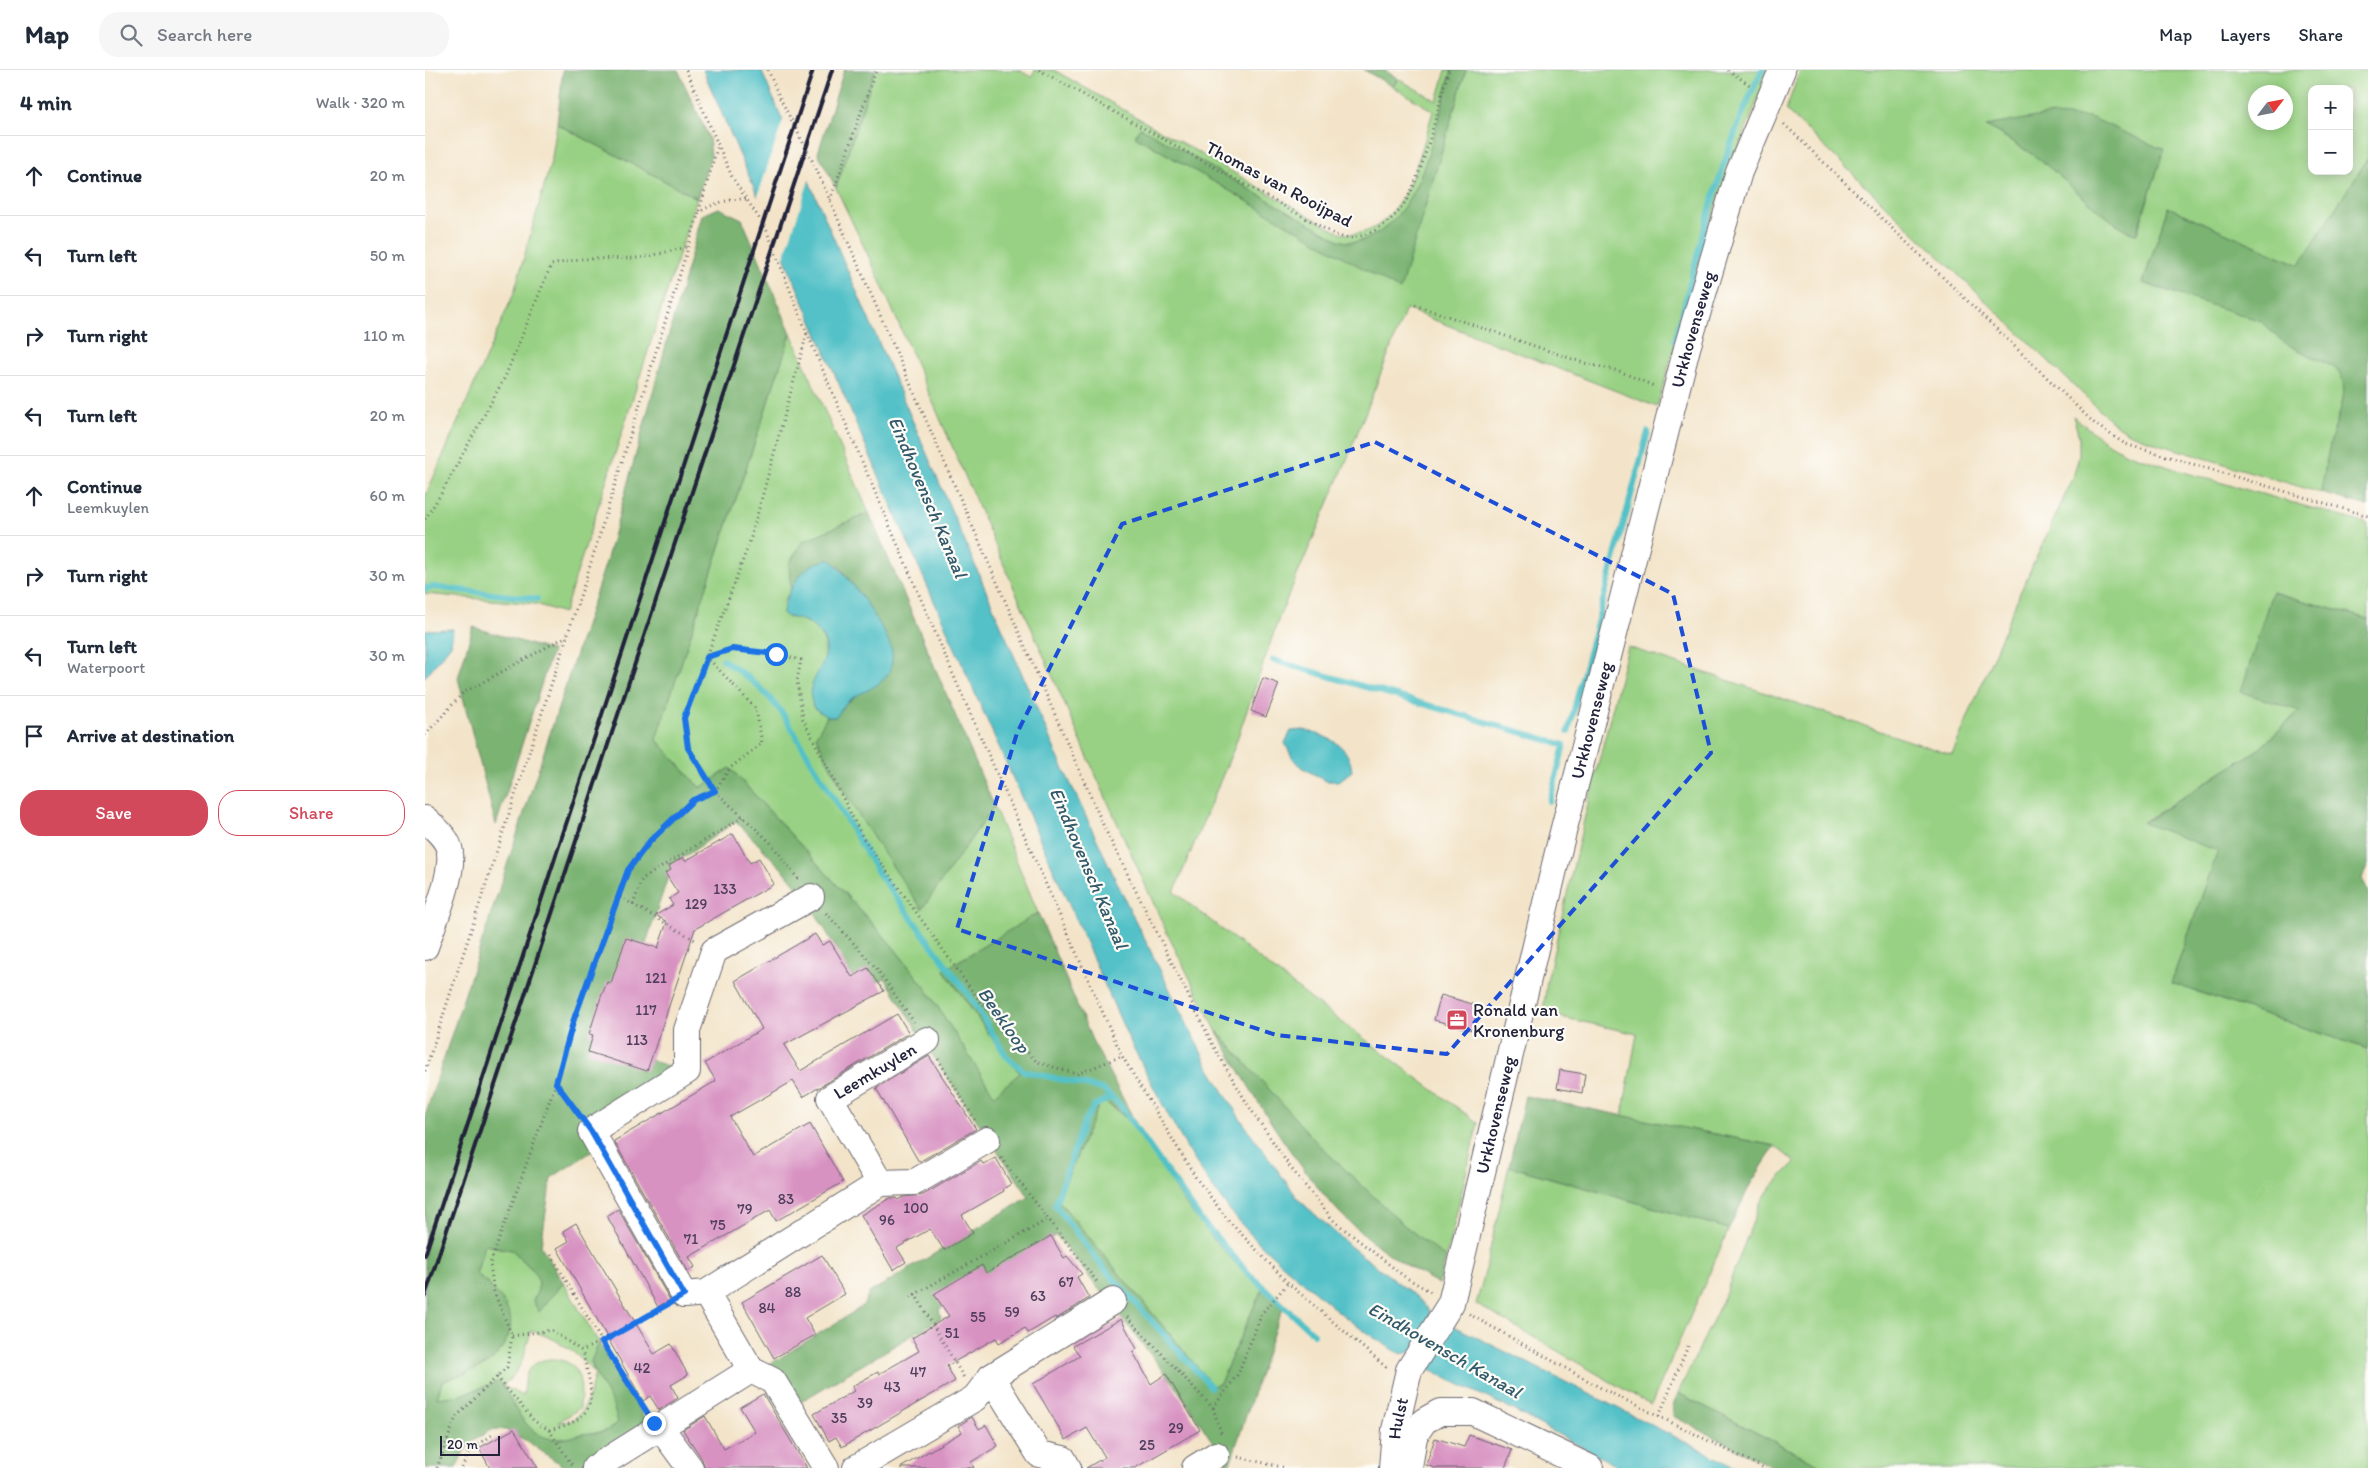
<!DOCTYPE html>
<html lang="en">
<head>
<meta charset="utf-8">
<style>
	:root { --surface:#fff; --page:#f6f6f7; --text:#1f2937; --muted:#747a83; --line:#e0e1e3; --accent:#d1495b }
	body { margin:0; font-family:Itim,sans-serif; background:var(--page); color:var(--text) }
	.controls { position:absolute; right:15px; top:15px; display:grid; overflow:hidden; border-radius:10px; box-shadow:0 2px 12px #0003 }
	.controls button { width:45px; height:45px; display:grid; place-items:center; padding:0; border:0; border-bottom:1px solid var(--line); background:var(--surface); color:var(--text); font:25px sans-serif }
	.compass { position:absolute; left:1823px; top:15px; width:45px; height:45px; border-radius:50%; background:var(--surface); box-shadow:0 2px 12px #0003; rotate:58deg }
	.scale { position:absolute; left:15px; bottom:12px; width:60px; box-sizing:border-box; padding-left:5px; border:2px solid #22223b; border-top:0; font-size:14px; line-height:18px; white-space:nowrap; color:#22223b; -webkit-text-stroke:4px #fdfcf7; paint-order:stroke }
	.stop { position:absolute; width:15px; height:15px; margin:-11px; border:4px solid #1a73e8; border-radius:50%; background:#fff }
	.stop.end { background:#1a73e8; border-color:#fff; box-shadow:0 1px 5px #0008 }
	.list { margin:0; padding:0; list-style:none }
	h2 { display:flex; justify-content:space-between; align-items:center; height:65px; margin:0; padding:0 20px; font-size:21px }
	h2 small { font-size:16px; font-weight:400; color:var(--muted) }
	.list li { display:grid; grid-template-columns:32px 1fr auto; gap:15px; align-items:center; box-sizing:border-box; height:80px; padding:0 20px; border-top:1px solid var(--line) }
	.list b { display:block; font-size:19px; white-space:nowrap }
	.list p { margin:0; font-size:16px; white-space:nowrap; color:var(--muted) }
	.list em { font-size:16px; font-style:normal; color:var(--muted) }
	.actions { display:flex; gap:10px; padding:15px 20px }
	.actions a { flex:1; padding:11px 0; border:1px solid var(--accent); border-radius:20px; text-align:center; font-size:18px; color:var(--accent) }
	.actions .main { background:var(--accent); color:#fff }
	.icon { flex:none; width:28px; height:28px; fill:none; stroke:currentColor; stroke-width:2; stroke-linecap:round; stroke-linejoin:round }
	.map { position:relative; flex:none; width:1943px; height:1398px; overflow:hidden }
	header { display:flex; align-items:center; gap:30px; box-sizing:border-box; height:70px; padding:0 25px; background:var(--surface); border-bottom:1px solid var(--line) }
	header strong { font-size:24px }
	nav { display:flex; gap:28px; margin-inline-start:auto; font-size:18px }
	.search { width:350px; height:45px; background:var(--page); display:flex; align-items:center; gap:12px; box-sizing:border-box; padding:0 18px; border-radius:20px; color:var(--muted); font-size:19px }
	main { display:flex }
	aside { flex:1; background:var(--surface) }
	.map>svg:first-child { display:block }
	.green { fill:#99d184; stroke:#5e7a60; fill-rule:evenodd }
	.forest { fill:#7ab372; stroke:#4e6a56 }
	.water { fill:#53c1c7; stroke:#3a7281 }
	.pier { fill:#f3e4c9 }
	.lines { fill:none; stroke-linecap:round; stroke-linejoin:round }
	.stream { stroke:#53c1c7; stroke-width:6 }
	.building { fill:#d892c2 }
	.minor-casing { stroke:#6b666d; stroke-width:28 }
	.path { stroke:#6b666d; stroke-width:3; stroke-dasharray:1 4; stroke-linecap:butt }
	.minor { stroke:#fff; stroke-width:26 }
	.rail { stroke:#22223b; stroke-width:4 }
	.route { stroke:#1a73e8; stroke-width:6 }
	.marked { fill:none; stroke:#1d4ed8; stroke-width:4; stroke-dasharray:10 6; stroke-linejoin:round }
	.labels { text-anchor:middle; dominant-baseline:central; stroke-width:4.5; stroke-linejoin:round; paint-order:stroke }
	.number-label { font-size:15px; fill:#503e5d }
	.street-label { font-size:18px; fill:#22223b; stroke:#fdfcf7 }
	.poi-label { font-size:18px; fill:#22223b; stroke:#fdfcf7; text-anchor:start }
	.water-label { font-size:19px; font-style:italic; fill:#335a6c; stroke:#fdfcf7 }
</style>
</head>
<body>
<header>
<strong>Map</strong>
<div class="search"><svg class="icon" aria-label="search" viewBox="0 0 24 24"><circle cx="10" cy="10" r="6"/><path d="M15 15l6 6"/></svg>Search here</div>
<nav><a>Map</a><a>Layers</a><a>Share</a></nav>
</header>
<main>
<aside>
<h2>4 min<small>Walk · 320 m</small></h2>
<ul class="list">
<li><svg class="icon" aria-label="ahead" viewBox="0 0 24 24"><path d="M12 20V5M6 11l6-6 6 6"/></svg><div><b>Continue</b></div><em>20 m</em></li>
<li><svg class="icon" aria-label="left" viewBox="0 0 24 24"><path d="M17 20v-9H6M10 6l-5 5 5 5"/></svg><div><b>Turn left</b></div><em>50 m</em></li>
<li><svg class="icon" aria-label="right" viewBox="0 0 24 24"><path d="M7 20v-9h11M14 6l5 5-5 5"/></svg><div><b>Turn right</b></div><em>110 m</em></li>
<li><svg class="icon" aria-label="left" viewBox="0 0 24 24"><path d="M17 20v-9H6M10 6l-5 5 5 5"/></svg><div><b>Turn left</b></div><em>20 m</em></li>
<li><svg class="icon" aria-label="ahead" viewBox="0 0 24 24"><path d="M12 20V5M6 11l6-6 6 6"/></svg><div><b>Continue</b><p>Leemkuylen</p></div><em>60 m</em></li>
<li><svg class="icon" aria-label="right" viewBox="0 0 24 24"><path d="M7 20v-9h11M14 6l5 5-5 5"/></svg><div><b>Turn right</b></div><em>30 m</em></li>
<li><svg class="icon" aria-label="left" viewBox="0 0 24 24"><path d="M17 20v-9H6M10 6l-5 5 5 5"/></svg><div><b>Turn left</b><p>Waterpoort</p></div><em>30 m</em></li>
<li><svg class="icon" aria-label="arrive" viewBox="0 0 24 24"><path d="M6 21V4h12l-3 4 3 4H6"/></svg><div><b>Arrive at destination</b></div></li>
</ul>
<div class="actions"><a class="main">Save</a><a>Share</a></div>
</aside>
<div class="map">
<svg width="1943" height="1398" viewBox="0 0 1943 1398">
	<rect width="100%" height="100%" fill="#fdfcf7"/>
	<filter id="ink" filterUnits="userSpaceOnUse"><feTurbulence type="fractalNoise" baseFrequency=".02" numOctaves="2"/><feDisplacementMap in="SourceGraphic" scale="10" xChannelSelector="R" yChannelSelector="G"/><feConvolveMatrix kernelMatrix="1 2 1 2 8 2 1 2 1" color-interpolation-filters="sRGB"/></filter>
	<filter id="wash" filterUnits="userSpaceOnUse"><feTurbulence type="fractalNoise" baseFrequency=".0096" numOctaves="4" result="noise"/><feDisplacementMap in="SourceGraphic" scale="20" xChannelSelector="R" yChannelSelector="G"/><feGaussianBlur stdDeviation="1.12" result="paint"/><feColorMatrix in="noise" values="0 0 0 0 0 0 0 0 0 0 0 0 0 0 0 0 0 1.4 0 .05"/><feComposite in="paint" operator="in"/></filter>
	<g filter="url(#wash)">
		<rect width="100%" height="100%" fill="#f3e4c9"/>
		<g class="green">
			<path d="M450 0H594L606 7 610 0H629L895 152C904 157 917 165 927 164 980 162 996 80 1008 41L967 16 971 13 972 8 1012 31 1021 0H1027C1010 52 1000 140 946 167 934 172 926 174 914 170L715 58 710 66 975 219 1041 0H1345L1294 126 1232 337 981 239 921 392 855 545 809 678 749 822 895 936 1053 1053 1021 1188 980 1156 892 1074 791 960 741 861 668 699 451 202 411 118Z"/>
			<path d="M1375 0H1943V88L1874 195 1743 137 1718 213 1837 251C1859 278 1878 280 1907 296 1932 310 1911 350 1906 370 1902 387 1899 405 1896 423L1733 374 1704 363 1687 352 1361 40ZM1887 19H1924V101H1887ZM1830 22H1860V52H1830ZM1562 56 1739 79 1712 164 1704 162 1613 88Z"/>
			<path d="M132 54 272 128 139 543 111 534 0 524V427L89 223 127 88Z"/>
			<path d="M366 263 444 443 378 471 364 494 366 520 358 533 363 548 372 547 388 556 395 563 400 573V591L395 602 388 637 402 647 391 666C416 724 461 787 497 838L569 736 613 843 519 900 576 981 596 1004 569 1026 500 917 465 873 305 698 275 718 231 669Z"/>
			<path d="M1648 346 1678 370 1701 383 1762 403 1943 454V549L1847 522 1875 640 1834 679 1718 752 1793 781 1746 913 1943 979V1398H1401L1253 1323 1300 1225 1335 1133 1346 1117 1370 1092 1350 1076 1197 1046 1212 964 1118 943 1122 911 1159 750 1203 577 1527 685 1594 525 1648 408 1654 386V367Z"/>
			<path d="M676 1030C718 1053 735 1098 762 1136 785 1166 809 1194 837 1219L795 1313 788 1316 632 1130Z"/>
			<path d="M1084 1096 1304 1159 1226 1335 1051 1234 1059 1206Z"/>
			<path d="M60 1175 87 1180 109 1201 114 1212 113 1220 108 1231 114 1242 138 1212 174 1273 166 1292 170 1303 188 1335 193 1352C182 1364 173 1362 158 1364 148 1366 139 1370 128 1369 101 1367 87 1332 75 1312L36 1325 12 1329 17 1312 59 1295 85 1246 63 1213 51 1204ZM106 1261C135 1269 149 1281 170 1303 165 1322 160 1355 134 1352L155 1338C156 1326 157 1313 152 1302 143 1284 110 1285 102 1303 99 1309 100 1320 98 1326L78 1316C99 1296 98 1288 106 1261Z"/>
		</g>
		<g class="forest">
			<path d="M138 0H253L284 68 286 85 272 128 132 54Z"/>
			<path d="M419 0H450L411 118 393 83Z"/>
			<path d="M939 0H959L972 8 971 13 967 16Z"/>
			<path d="M1027 0H1041L975 220 710 66 715 57 914 170C926 174 934 172 946 167 999 141 1011 51 1027 0Z"/>
			<path d="M1622 45 1665 47 1739 80 1711 164C1690 160 1635 105 1614 89 1597 77 1579 66 1561 56Z"/>
			<path d="M1943 88V436L1896 423C1899 405 1902 387 1906 370 1911 350 1932 310 1906 296 1877 280 1859 278 1836 251L1718 213 1743 137 1874 195Z"/>
			<path d="M294 138 317 149 366 263 231 669 275 718 305 698 465 873 500 917 569 1025 595 1003 576 981 519 900 613 843 667 970 716 1063 692 1039 676 1030 633 1130 788 1316 795 1313 837 1219 858 1239 851 1255 804 1397 752 1318 631 1165 514 1239 516 1248 375 1332 342 1296 438 1236 444 1223 604 1127 510 989 460 908 438 920 434 917 382 829 361 803 311 751 252 792 242 810 224 864 188 975 192 979 249 998 166 1082 126 1108 116 1176 138 1212 114 1242 108 1231 113 1220 114 1212 109 1201 87 1180 60 1175 51 1204C64 1214 80 1229 85 1246 89 1265 75 1285 60 1295 47 1302 31 1306 17 1312L12 1328 36 1325 75 1311C87 1332 101 1367 128 1369 139 1370 148 1366 158 1364 173 1362 182 1364 193 1352L188 1335 170 1303 166 1291 174 1273 225 1357 153 1398H141L100 1370 81 1360 69 1359 50 1369 39 1381 31 1398H0V1046L181 492 277 145Z"/>
			<path d="M444 443 569 736 497 839C461 787 416 724 391 666L402 647H411L421 633 427 629 437 527 414 496 376 504 366 520 364 494 378 471Z"/>
			<path d="M1847 522 1943 549V795L1937 808 1943 823V979L1746 913 1793 781 1718 753 1834 679 1875 641 1816 622Z"/>
			<path d="M48 557 127 581 71 755 33 608Z"/>
			<path d="M791 960 893 1074 980 1156 1021 1188 1014 1214C979 1195 943 1172 915 1143 865 1089 827 1023 791 960Z"/>
			<path d="M1100 1026 1350 1076 1325 1115 1304 1159 1084 1096Z"/>
			<path d="M1253 1323 1401 1398H1349L1248 1346V1335Z"/>
		</g>
		<g class="water">
			<path d="M278 0H336L632 685 705 840 782 994 814 1047 874 1130 926 1177 992 1227 1004 1240 1005 1250 1018 1259 1029 1256 1312 1398H1196L1086 1339 1023 1309 1000 1296 985 1282 976 1284C942 1265 919 1247 890 1222 861 1198 831 1173 807 1143 764 1090 734 1028 703 967L473 450Z"/>
			<path d="M404 489C421 501 463 561 467 581 468 591 466 602 459 609 448 621 430 623 420 634 417 638 414 643 411 647H402L388 637C387 631 384 623 386 618 392 597 415 580 389 557 378 547 367 550 358 544 359 527 372 506 385 496 390 493 398 491 404 489Z"/>
			<path d="M28 559 26 575 0 607V560Z"/>
			<path d="M879 660C903 667 924 673 927 701L914 711H901L876 697 867 687 860 673 866 661Z"/>
		</g>
		<path class="pier" d="M359 47 385 107 358 190 332 128Z"/>
		<g class="lines">
			<g class="stream">
				<path d="M1250 271C1274 180 1295 85 1337 0"/>
				<path d="M0 519 8 517 112 529"/>
				<path d="M298 590C325 608 338 618 358 644L454 804 545 927 582 987 599 1001 677 1019 695 1035 776 1150 824 1204 889 1264"/>
				<path d="M848 590 1139 675 1125 731"/>
				<path d="M1143 662 1223 362"/>
				<path d="M687 1027 669 1036 659 1052 630 1135 677 1196 786 1317"/>
			</g>
		</g>
		<g id="blocks">
			<g class="building">
				<path d="M838 608 854 614 841 647 826 641Z"/>
				<path d="M308 764 325 793 334 788 349 814 270 859 222 1001 163 982 168 965 164 964 176 927 182 912 186 913 201 868 233 878 242 852 231 845 248 835 244 829 253 823 240 803 246 800 244 796 258 787 260 791Z"/>
				<path d="M390 864 397 875 405 871 427 907 443 898 459 921 359 975 375 1001 472 944 484 963 378 1027 368 1011 305 1047 328 1087 385 1054 418 1112 351 1151 345 1140 297 1168 264 1187 270 1197 263 1201 189 1071 291 1011 280 993 337 959 310 911Z"/>
				<path d="M1016 925 1054 936 1047 960 1009 950Z"/>
				<path d="M504 986 551 1059 494 1092 451 1018Z"/>
				<path d="M1135 1000 1160 1004 1157 1023 1132 1018Z"/>
				<path d="M571 1088 586 1114 578 1119 579 1121 537 1145 548 1163 519 1180 505 1159 472 1178 481 1192 468 1200 436 1145 465 1128H471L473 1130 478 1127 498 1125 556 1091 558 1094Z"/>
				<path d="M193 1139 245 1230 233 1237 182 1146Z"/>
				<path d="M151 1153 229 1284 246 1274 263 1305 246 1315 253 1328 234 1340 225 1326 218 1331 132 1178 144 1171 138 1161Z"/>
				<path d="M626 1166 639 1188 642 1186 657 1204 652 1207 664 1228 631 1249 630 1247 603 1263 600 1258 574 1273 571 1268 522 1296 530 1311 417 1377 411 1367 404 1371 389 1344 429 1321 427 1316 453 1302 454 1304 494 1281 487 1268 524 1246 509 1224 557 1195 561 1203Z"/>
				<path d="M397 1185 420 1224 380 1248 390 1265 349 1288 317 1232Z"/>
				<path d="M696 1249 712 1279 708 1282 726 1314 741 1304 775 1360 710 1398H661L680 1387 662 1358 641 1370 608 1314 655 1286 648 1276Z"/>
				<path d="M338 1324 382 1398H280L277 1389 258 1360 280 1346 299 1379 330 1362 315 1337Z"/>
				<path d="M547 1347 554 1359 561 1355 573 1376 546 1392 549 1398H475L537 1362 533 1356Z"/>
				<path d="M89 1359 113 1398H65L54 1378Z"/>
				<path d="M1044 1365 1087 1380 1080 1398H1010L1001 1395 1010 1368 1039 1377Z"/>
			</g>
		</g>
	</g>
	<g filter="url(#ink)">
		<use href="#blocks" fill-opacity="0" stroke="#6b666d" stroke-width="1"/>
		<g class="lines">
			<g class="minor-casing">
				<g id="minor">
					<path d="M0 749C10 758 24 769 25 783 28 807 8 853 0 877"/>
					<path d="M386 827 289 881 262 960V1001L166 1061 259 1225 281 1223 455 1113 490 1112 562 1070"/>
					<path id="s1" d="M455 1113 405 1028 502 970"/>
					<path d="M281 1223 326 1300 348 1311 401 1398"/>
					<path d="M566 1307 614 1384 638 1389 643 1398"/>
					<path d="M235 1357 265 1398"/>
					<path d="M170 1398 326 1300"/>
					<path d="M431 1398 550 1328 566 1307 688 1231"/>
					<path d="M770 1398 791 1385"/>
					<path id="s2" d="M967 1398 970 1360 984 1300 1026 1233 1135 774 1262 278 1314 102 1357 0"/>
					<path d="M984 1398 989 1366 999 1351 1015 1342H1048L1165 1398"/>
				</g>
			</g>
			<g class="path">
				<path d="M261 0 307 107 341 159 382 263 534 618 697 986 771 1108 803 1150 863 1213 962 1298"/>
				<path d="M343 0 353 24 389 94 680 759 789 977 823 1035 865 1097 909 1151 980 1207 1006 1222"/>
				<path d="M614 0 911 165C923 170 932 168 944 163 954 159 964 152 972 143 997 117 1012 36 1024 0"/>
				<path d="M1303 0 1326 16"/>
				<path d="M1359 54 1670 354 1700 374 1943 446"/>
				<path d="M405 130 451 0"/>
				<path d="M274 141 293 75"/>
				<path d="M990 235 1159 293 1194 301 1229 316"/>
				<path d="M0 449 16 424 80 307 126 195 154 189 216 188 262 177"/>
				<path d="M0 665 38 623 142 566"/>
				<path d="M373 809 345 772 290 721 263 678 259 648 325 471 382 263"/>
				<path d="M195 827 270 870"/>
				<path d="M208 835 217 809 318 747"/>
				<path d="M401 843 452 899 489 952"/>
				<path d="M513 989 551 1052"/>
				<path d="M0 1001 164 499 274 142C290 133 302 129 321 129"/>
				<path d="M131 1013 153 1042"/>
				<path d="M576 1088 673 1213"/>
				<path d="M126 1185 189 1292 221 1340"/>
				<path d="M490 1224 539 1308"/>
				<path d="M485 1227 622 1150"/>
				<path d="M1044 1244 1176 1318 1339 1398"/>
				<path d="M702 1247 788 1338 797 1365"/>
				<path d="M87 1266 126 1260 157 1281 239 1237"/>
				<path d="M72 1307 109 1351 124 1360C177 1348 169 1325 157 1281"/>
				<path d="M788 1338 813 1304 837 1243 863 1213"/>
				<path d="M1234 1346 1263 1276"/>
				<path d="M124 1360 147 1395"/>
				<path d="M813 1387 861 1398"/>
				<path d="M12 1398 31 1347 82 1297 87 1266 69 1222 65 1194 131 1013 149 949 203 800 225 771 268 729 290 721 305 698 337 673 331 639 282 587 307 579 351 584 376 590 372 611 378 649 438 768 556 933 612 992 652 1004 697 986"/>
				<path d="M37 1398 44 1381 69 1364"/>
			</g>
			<use href="#minor" class="minor"/>
			<g class="rail">
				<path d="M0 1185 388 0"/>
				<path d="M0 1226 407 0"/>
			</g>
		</g>
	</g>
	<g class="lines" filter="url(#ink)">
		<path class="route" d="M229 1353 177 1272 259 1225 166 1061 131 1013 149 949 203 800 225 771 268 730 290 721 263 678 259 648 282 587 307 579 351 584"/>
	</g>
	<path class="marked" d="M950 372 1248 524 1286 683 1022 984 851 965 532 859 592 663 697 454Z"/>
	<defs>
		<g id="office-square" transform="scale(1.125)"><rect x="-9" y="-9" width="18" height="18" rx="4" fill="#d1495b" stroke="#fdfcf7"/><path d="M-6-3h4V-5.5h4V-3h4V5H-6ZM-1-4.5V-3h2v-1.5ZM-6 0V1H6V0Z" fill="#fff"/></g>
	</defs>
	<g fill-rule="evenodd">
		<use href="#office-square" x="1032" y="950"/>
	</g>
	<g class="labels">
		<g class="number-label">
			<text x="300" y="819">133</text>
			<text x="271" y="834">129</text>
			<text x="231" y="908">121</text>
			<text x="221" y="940">117</text>
			<text x="212" y="970">113</text>
			<text x="361" y="1129">83</text>
			<text x="491" y="1138">100</text>
			<text x="320" y="1139">79</text>
			<text x="462" y="1150">96</text>
			<text x="293" y="1155">75</text>
			<text x="266" y="1169">71</text>
			<text x="641" y="1212">67</text>
			<text x="368" y="1222">88</text>
			<text x="613" y="1226">63</text>
			<text x="342" y="1238">84</text>
			<text x="587" y="1242">59</text>
			<text x="553" y="1247">55</text>
			<text x="527" y="1263">51</text>
			<text x="217" y="1298">42</text>
			<text x="493" y="1302">47</text>
			<text x="467" y="1317">43</text>
			<text x="440" y="1333">39</text>
			<text x="414" y="1348">35</text>
			<text x="751" y="1358">29</text>
			<text x="722" y="1375">25</text>
		</g>
		<g class="street-label">
			<text transform="translate(854 114) rotate(28)">Thomas van Rooijpad</text>
			<text stroke="none"><textPath href="#s2" startOffset="1182">Urkhovenseweg</textPath></text>
			<text stroke="none"><textPath href="#s2" startOffset="778">Urkhovenseweg</textPath></text>
			<text stroke="none"><textPath href="#s1" startOffset="151">Leemkuylen</textPath></text>
			<text stroke="none"><textPath href="#s2" startOffset="372">Urkhovenseweg</textPath></text>
			<text stroke="none"><textPath href="#s2" startOffset="50">Hulst</textPath></text>
		</g>
		<g class="poi-label">
			<text x="1048" y="940">Ronald van<tspan x="1048" dy="21">Kronenburg</tspan></text>
		</g>
		<g class="water-label">
			<text transform="translate(503 427) rotate(67)">Eindhovensch Kanaal</text>
			<text transform="translate(664 798) rotate(67)">Eindhovensch Kanaal</text>
			<text transform="translate(579 950) rotate(55)">Beekloop</text>
			<text transform="translate(1020 1280) rotate(30)">Eindhovensch Kanaal</text>
		</g>
	</g>
</svg>
<div class="controls">
<button>+</button>
<button>−</button>
</div>
<svg class="compass" viewBox="-18 -18 36 36"><path d="M0-13l5 13h-10z" fill="#e53935"/><path d="M0 13l5-13h-10z" fill="#747a83"/></svg>
<div class="scale">20 m</div>
<div class="stop" style="left:351px;top:584px"></div>
<div class="stop end" style="left:229px;top:1353px"></div>
</div>
</main>
</body>
</html>
